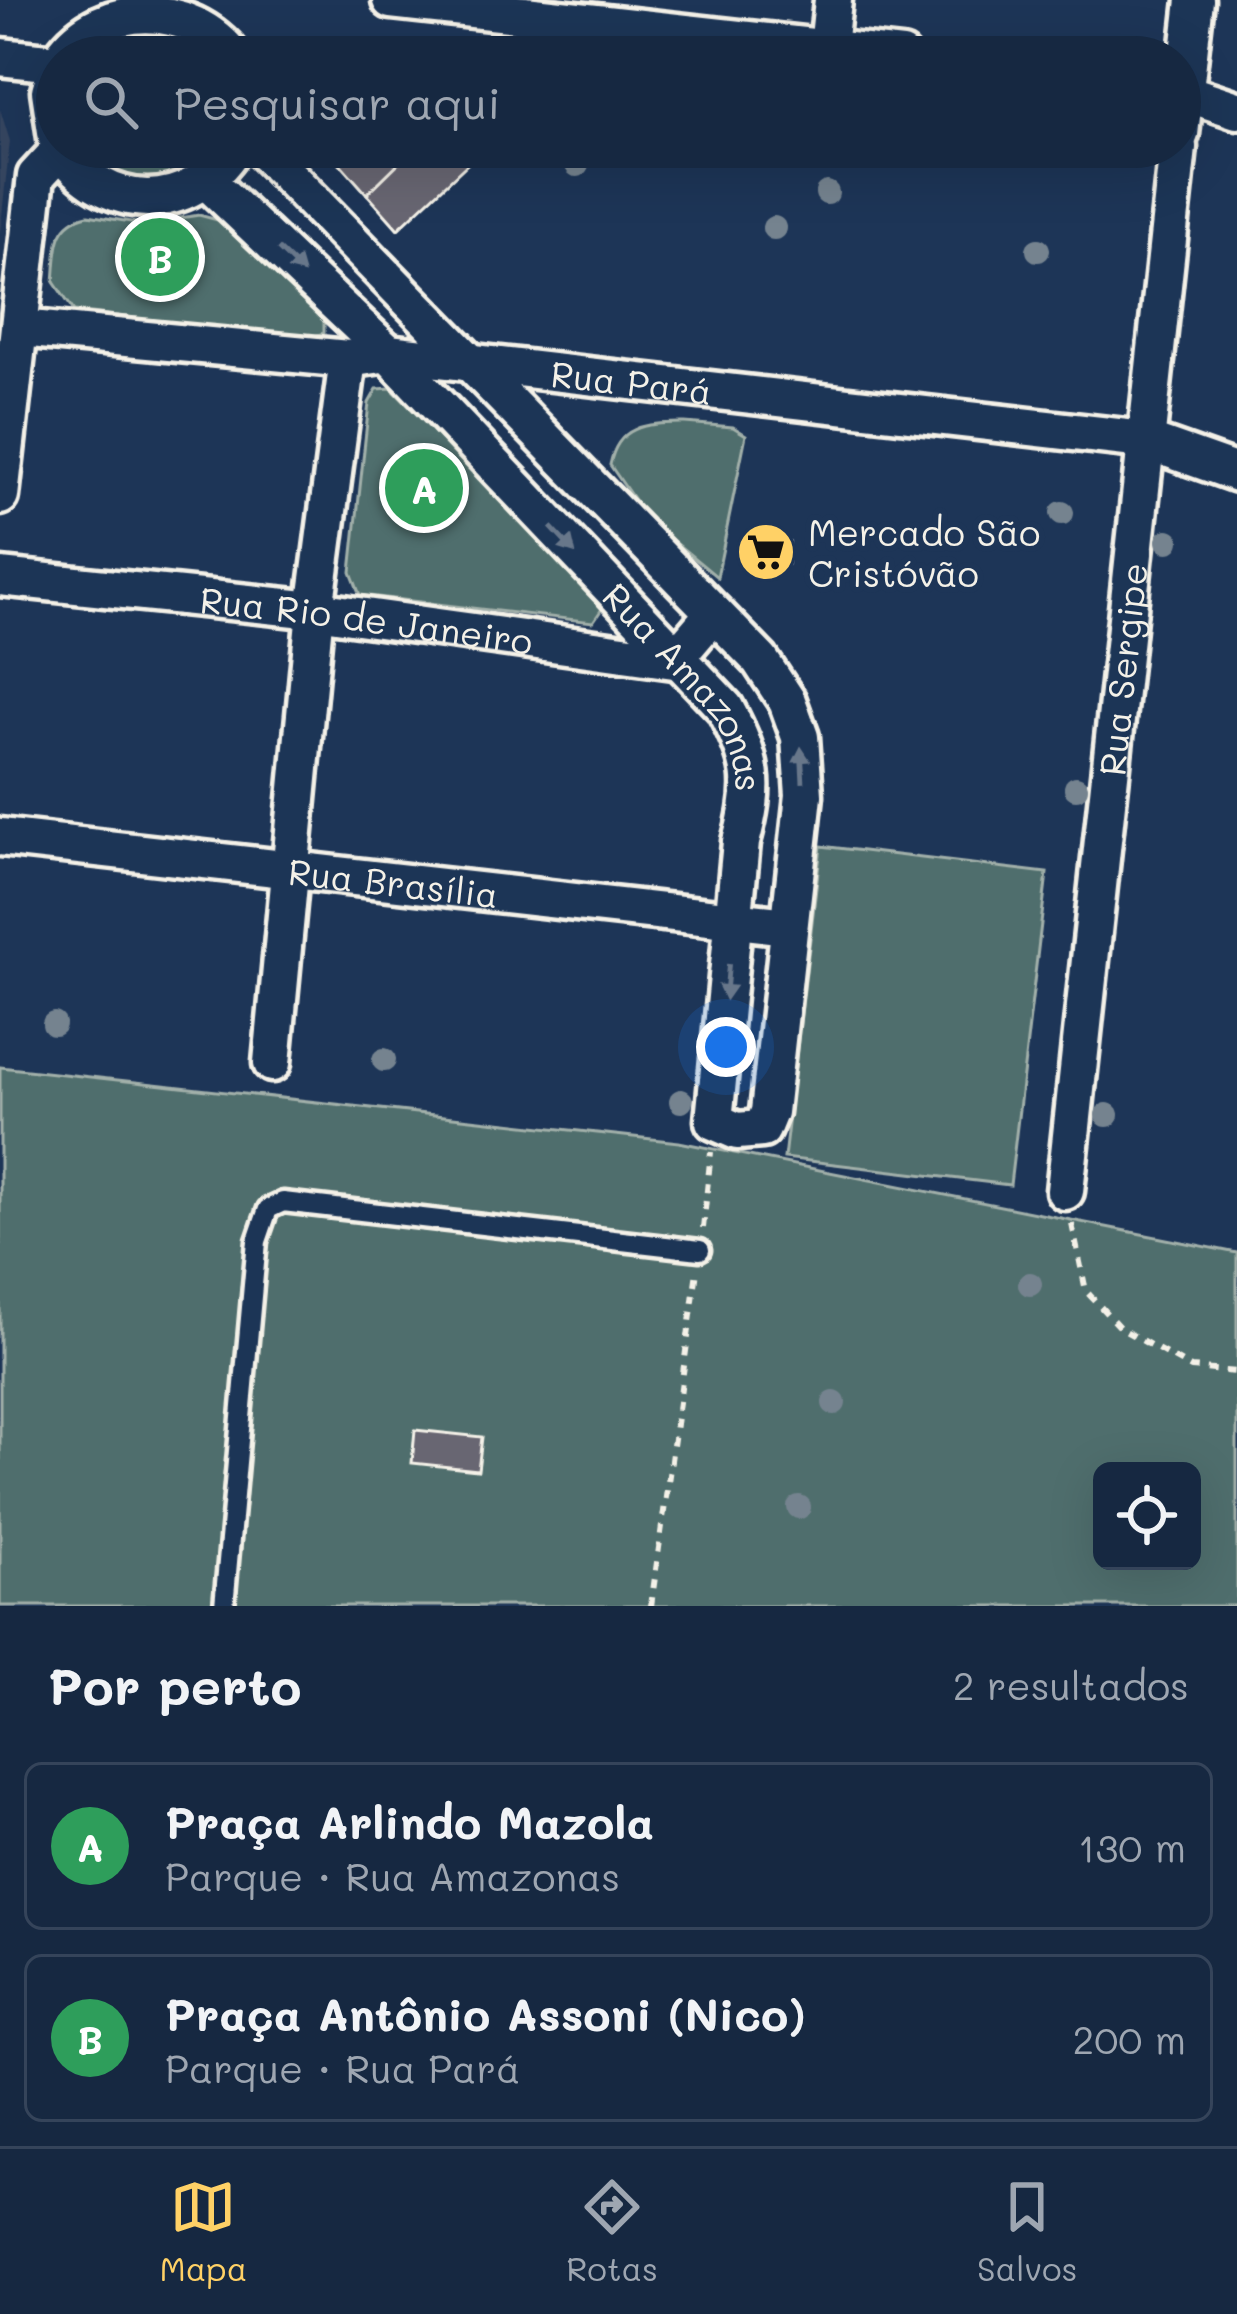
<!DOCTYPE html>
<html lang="pt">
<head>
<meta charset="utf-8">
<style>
	:root { --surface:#162841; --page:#1f3048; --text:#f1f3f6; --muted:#9ea6b1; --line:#35445a; --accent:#ffd166 }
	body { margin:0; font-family:Mali,sans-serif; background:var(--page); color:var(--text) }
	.controls { position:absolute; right:36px; bottom:36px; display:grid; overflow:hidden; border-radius:18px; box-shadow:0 12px 48px #0002 }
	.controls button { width:108px; height:108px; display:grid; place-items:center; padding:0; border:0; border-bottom:3px solid var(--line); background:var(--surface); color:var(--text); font:60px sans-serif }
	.you { position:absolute; left:726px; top:1047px; width:42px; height:42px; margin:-30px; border:9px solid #fff; border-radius:50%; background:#1a73e8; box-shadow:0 0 0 18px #1a73e833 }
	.badge { display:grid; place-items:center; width:78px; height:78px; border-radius:50%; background:var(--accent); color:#fff; font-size:39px; font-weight:700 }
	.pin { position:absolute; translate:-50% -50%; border:6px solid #fff; box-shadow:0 3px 12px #0006 }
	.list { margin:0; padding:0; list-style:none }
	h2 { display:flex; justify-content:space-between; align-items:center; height:156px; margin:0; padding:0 48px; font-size:51px }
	h2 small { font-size:39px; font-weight:400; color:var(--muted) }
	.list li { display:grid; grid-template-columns:78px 1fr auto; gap:36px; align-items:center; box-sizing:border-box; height:168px; margin:0 24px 24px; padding:0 24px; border:3px solid var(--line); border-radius:18px }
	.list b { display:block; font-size:45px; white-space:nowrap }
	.list p { margin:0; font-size:39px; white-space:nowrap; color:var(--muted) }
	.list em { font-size:39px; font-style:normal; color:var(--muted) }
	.icon { flex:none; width:66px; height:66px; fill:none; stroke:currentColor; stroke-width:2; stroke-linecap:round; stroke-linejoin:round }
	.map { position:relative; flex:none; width:1237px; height:1606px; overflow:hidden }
	.search { position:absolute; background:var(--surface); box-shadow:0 12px 48px #0002; left:36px; right:36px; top:36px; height:132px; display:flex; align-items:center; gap:30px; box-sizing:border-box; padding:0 42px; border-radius:66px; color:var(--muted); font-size:45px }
	.sheet { height:540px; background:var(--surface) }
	nav { display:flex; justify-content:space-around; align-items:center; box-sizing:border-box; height:168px; border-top:3px solid var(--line); background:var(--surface); font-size:33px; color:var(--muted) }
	nav a { display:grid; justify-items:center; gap:6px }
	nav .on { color:var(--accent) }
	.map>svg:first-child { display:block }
	.built { fill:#34445f }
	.green { fill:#506e6d; stroke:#a2b0aa; stroke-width:3; fill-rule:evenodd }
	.building { fill:#686672; stroke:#f4f1e8; stroke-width:3 }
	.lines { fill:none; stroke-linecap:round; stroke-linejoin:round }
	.lane-casing { stroke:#f4f1e8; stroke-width:27 }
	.street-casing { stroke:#f4f1e8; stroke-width:45 }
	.path { stroke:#f4f1e8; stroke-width:6; stroke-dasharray:9 9; stroke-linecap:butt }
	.lane { stroke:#1d3557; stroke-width:18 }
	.street { stroke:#1d3557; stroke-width:36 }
	.tree { fill:#74838f }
	.oneway { fill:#68778a }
	.labels { text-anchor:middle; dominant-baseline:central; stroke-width:12; stroke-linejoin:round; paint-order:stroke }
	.street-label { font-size:36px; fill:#f4f1e8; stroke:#1d3557 }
	.poi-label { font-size:36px; fill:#f4f1e8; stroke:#1d3557; text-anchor:start }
</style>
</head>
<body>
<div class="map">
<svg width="1237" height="1606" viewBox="0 0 1237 1606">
	<rect width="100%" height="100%" fill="#1d3557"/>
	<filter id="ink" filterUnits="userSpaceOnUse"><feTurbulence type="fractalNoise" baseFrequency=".00833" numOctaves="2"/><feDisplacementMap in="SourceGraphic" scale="24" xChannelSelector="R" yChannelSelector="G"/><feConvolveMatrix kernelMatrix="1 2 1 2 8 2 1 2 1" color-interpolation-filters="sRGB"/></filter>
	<g filter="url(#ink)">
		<path class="built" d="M0 109 10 141 0 234Z"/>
		<g class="green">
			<path d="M134 27 186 37 208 57H86L109 36Z"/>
			<path d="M84 147H209C174 186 118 190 84 147Z"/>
			<path d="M88 215 143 224 199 215 229 223 324 319V333L308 338 74 311 54 282C57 251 53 223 88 215Z"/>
			<path d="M391 388 604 606 593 622 360 595 351 572 369 403 377 389Z"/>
			<path d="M685 423 733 427 746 435 717 577 648 520 610 465C618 423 648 424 685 423Z"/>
			<path d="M821 846 1047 873 1010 1185 784 1158Z"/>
			<path d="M0 1067 679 1142 1237 1253V1606H0ZM1102 1471H1192V1561H1102Z"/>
		</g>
		<g class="building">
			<path d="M351 147H415L367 194 337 160Z"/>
			<path d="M415 147H471L478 154 398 229 367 194Z"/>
			<path d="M744 539 789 542 787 564 743 562Z"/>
			<path d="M415 1430 482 1437 478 1470 412 1463Z"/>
		</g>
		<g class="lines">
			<g class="lane-casing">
				<path id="lane" d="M224 1606 257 1241 268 1209 283 1202 700 1250"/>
			</g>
			<g class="street-casing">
				<g id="street">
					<path d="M391 0 902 57"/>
					<path d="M828 48 833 0"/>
					<path d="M0 57 57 63"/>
					<path d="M62 57C102 0 190 0 233 57"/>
					<path d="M57 67 50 91 57 138"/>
					<path d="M1180 91 1237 110"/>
					<path d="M1180 134 1195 0"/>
					<path d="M60 147C104 214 190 216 234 147"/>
					<path id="s1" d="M206 180 388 353 725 708C753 761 757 783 741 842L714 1121 737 1131 762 1129 769 1112 804 795 800 737 787 701 760 660 260 147"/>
					<path id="s2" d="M20 328 348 359 388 353 1144 440 1237 473"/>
					<path d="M0 496 36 176 61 149"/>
					<path id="s3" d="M0 577 315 610 674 660 714 613"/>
					<path id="s4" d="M0 837 788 926"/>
					<path d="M272 1063 315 610 348 359"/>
					<path id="s5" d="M1065 1191 1178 147"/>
				</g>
			</g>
			<g class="path">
				<path d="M1072 1224 1086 1291 1120 1328 1191 1368 1237 1372"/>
				<path d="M703 1228 711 1152"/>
				<path d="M651 1606 697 1271"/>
			</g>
			<use href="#lane" class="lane"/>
			<use href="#street" class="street"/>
		</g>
		<g class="tree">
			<circle cx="577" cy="165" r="12"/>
			<circle cx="827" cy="193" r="12"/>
			<circle cx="774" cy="228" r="12"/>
			<circle cx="1038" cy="250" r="12"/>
			<circle cx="1062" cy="513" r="12"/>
			<circle cx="1168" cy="541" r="12"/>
			<circle cx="1076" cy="788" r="12"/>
			<circle cx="54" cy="1024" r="12"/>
			<circle cx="384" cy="1060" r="12"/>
			<circle cx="681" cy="1101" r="12"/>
			<circle cx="1107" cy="1115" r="12"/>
			<circle cx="1030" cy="1284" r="12"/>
			<circle cx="834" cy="1403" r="12"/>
			<circle cx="799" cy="1507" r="12"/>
		</g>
		<defs><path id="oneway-solid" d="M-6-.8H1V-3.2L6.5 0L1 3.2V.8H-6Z" transform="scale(3)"/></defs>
		<g class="oneway">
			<use href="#oneway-solid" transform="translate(291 261) rotate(44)"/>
			<use href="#oneway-solid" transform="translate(563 540) rotate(47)"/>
			<use href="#oneway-solid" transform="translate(802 765) rotate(-93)"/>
			<use href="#oneway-solid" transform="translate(727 982) rotate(95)"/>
		</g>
	</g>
	<defs>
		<g id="supermarket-disc" transform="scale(3)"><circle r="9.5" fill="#ffd166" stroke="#1d3557"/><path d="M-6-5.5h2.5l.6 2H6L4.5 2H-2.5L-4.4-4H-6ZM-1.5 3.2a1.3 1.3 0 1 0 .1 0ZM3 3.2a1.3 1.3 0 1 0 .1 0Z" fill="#111"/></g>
	</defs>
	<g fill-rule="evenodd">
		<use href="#supermarket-disc" x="766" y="552"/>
	</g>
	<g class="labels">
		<g class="street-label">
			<text stroke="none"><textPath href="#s2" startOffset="615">Rua Pará</textPath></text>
			<text stroke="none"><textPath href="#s3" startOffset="369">Rua Rio de Janeiro</textPath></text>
			<text stroke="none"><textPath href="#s5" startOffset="525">Rua Sergipe</textPath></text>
			<text stroke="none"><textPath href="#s1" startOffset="702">Rua Amazonas</textPath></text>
			<text stroke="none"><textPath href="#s4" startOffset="396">Rua Brasília</textPath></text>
		</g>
		<g class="poi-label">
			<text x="808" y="531">Mercado São<tspan x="808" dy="41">Cristóvão</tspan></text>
		</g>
	</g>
</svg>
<div class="controls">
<button><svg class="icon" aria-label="locate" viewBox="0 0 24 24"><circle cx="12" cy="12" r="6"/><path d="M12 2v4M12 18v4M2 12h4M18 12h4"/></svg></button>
</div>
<div class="you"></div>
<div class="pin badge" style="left:424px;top:488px;background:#2e9e5b">A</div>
<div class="pin badge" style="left:160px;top:257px;background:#2e9e5b">B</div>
<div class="search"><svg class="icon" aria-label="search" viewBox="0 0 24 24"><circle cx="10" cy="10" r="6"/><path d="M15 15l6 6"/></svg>Pesquisar aqui</div>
</div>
<section class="sheet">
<h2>Por perto<small>2 resultados</small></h2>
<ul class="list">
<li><span class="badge" style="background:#2e9e5b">A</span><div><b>Praça Arlindo Mazola</b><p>Parque · Rua Amazonas</p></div><em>130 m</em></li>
<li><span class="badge" style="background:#2e9e5b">B</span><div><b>Praça Antônio Assoni (Nico)</b><p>Parque · Rua Pará</p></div><em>200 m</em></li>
</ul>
</section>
<nav>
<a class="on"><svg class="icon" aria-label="map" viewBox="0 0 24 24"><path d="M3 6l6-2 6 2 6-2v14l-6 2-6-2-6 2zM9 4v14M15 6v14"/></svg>Mapa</a>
<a><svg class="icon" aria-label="directions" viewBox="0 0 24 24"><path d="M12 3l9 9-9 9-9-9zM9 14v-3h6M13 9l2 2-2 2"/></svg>Rotas</a>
<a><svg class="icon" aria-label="saved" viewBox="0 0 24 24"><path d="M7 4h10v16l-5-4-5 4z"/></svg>Salvos</a>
</nav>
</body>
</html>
